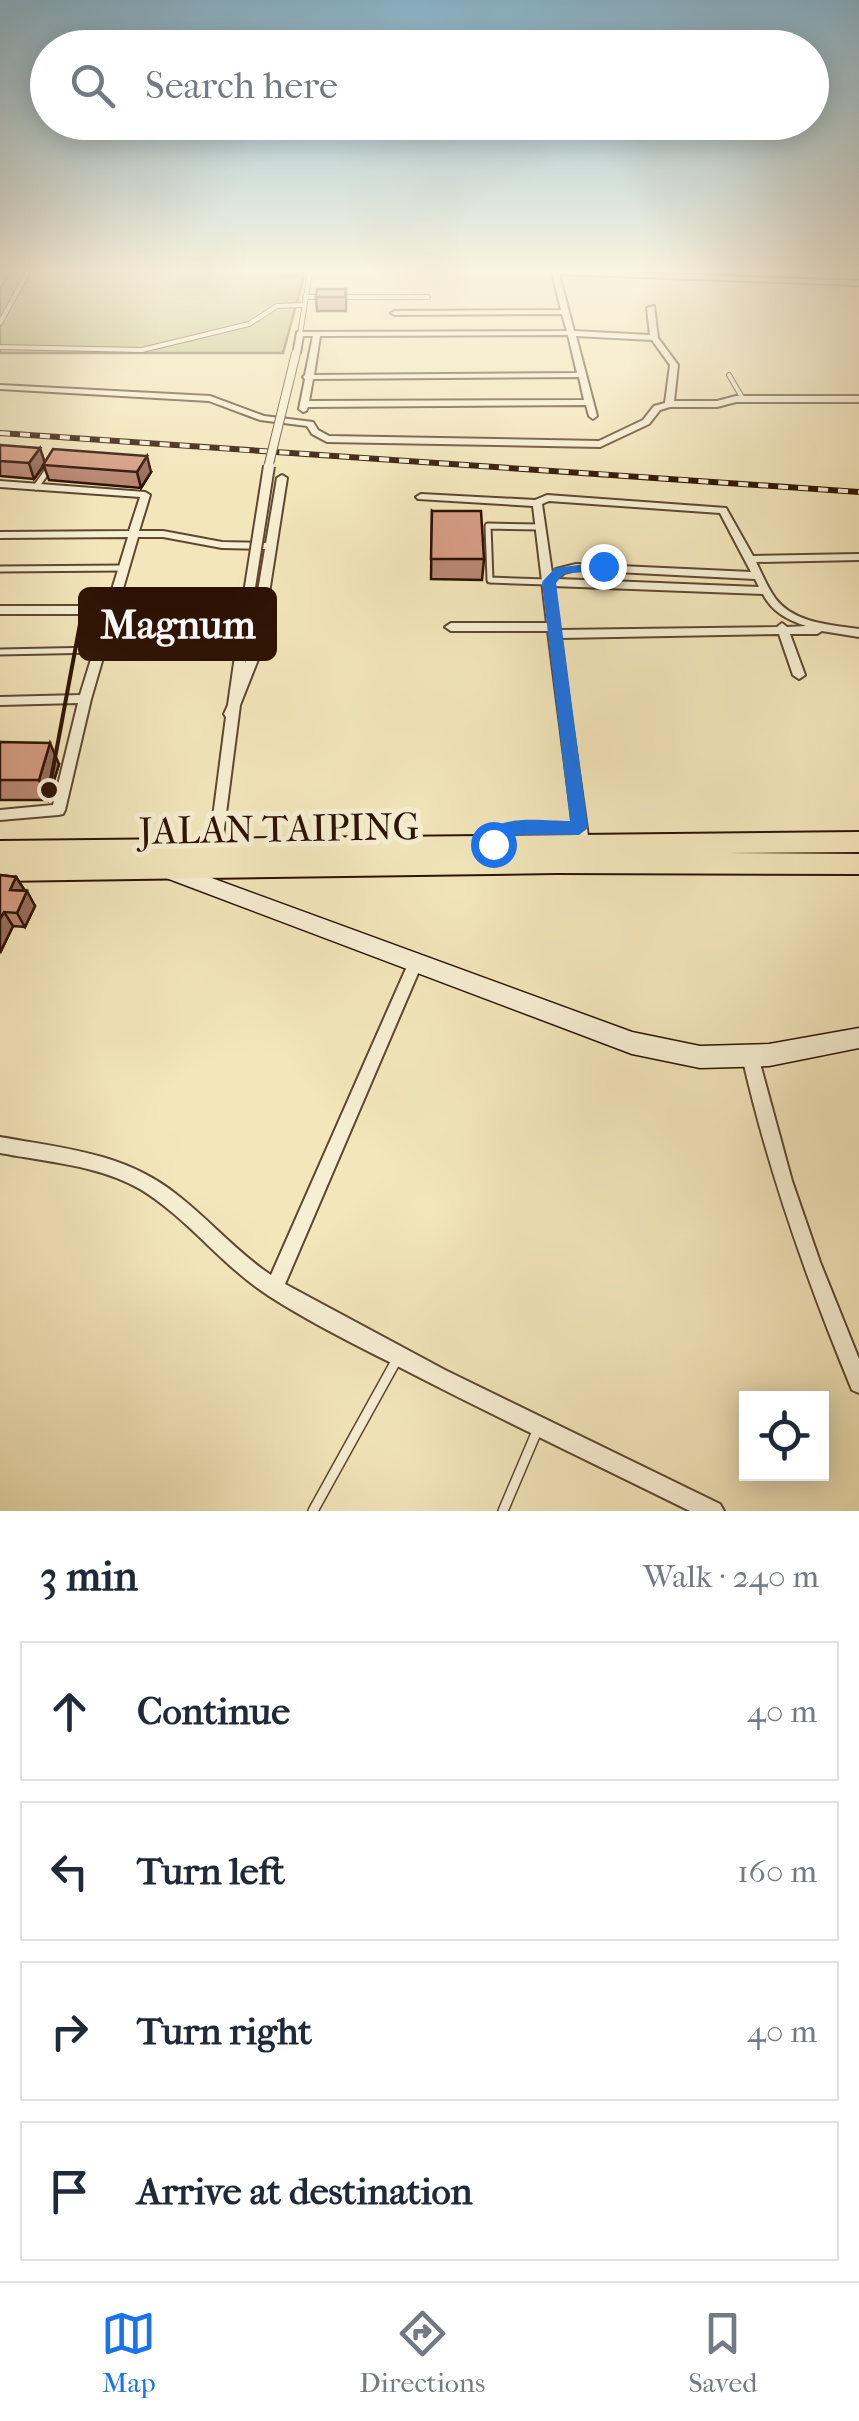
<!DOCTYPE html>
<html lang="en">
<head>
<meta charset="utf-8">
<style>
	:root { --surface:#fff; --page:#f2f2f3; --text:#1f2937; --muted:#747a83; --line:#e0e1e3; --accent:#1a73e8 }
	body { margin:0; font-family:"IM FELL French Canon",serif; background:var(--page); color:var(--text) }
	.controls { position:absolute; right:30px; bottom:30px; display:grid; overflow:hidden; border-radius:0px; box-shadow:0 5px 25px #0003 }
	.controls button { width:90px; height:90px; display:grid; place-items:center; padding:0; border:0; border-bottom:2px solid var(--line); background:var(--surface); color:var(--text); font:50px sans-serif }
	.stop { position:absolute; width:30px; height:30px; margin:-22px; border:8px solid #1a73e8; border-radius:50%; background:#fff }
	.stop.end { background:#1a73e8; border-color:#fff; box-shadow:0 2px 10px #0008 }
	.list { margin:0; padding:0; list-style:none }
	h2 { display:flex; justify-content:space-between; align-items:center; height:130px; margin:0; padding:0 40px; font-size:42px }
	h2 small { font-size:32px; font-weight:400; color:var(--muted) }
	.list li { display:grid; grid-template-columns:65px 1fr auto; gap:30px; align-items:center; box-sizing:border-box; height:140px; margin:0 20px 20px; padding:0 20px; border:2px solid var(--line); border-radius:0px }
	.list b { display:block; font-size:38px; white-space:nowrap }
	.list em { font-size:32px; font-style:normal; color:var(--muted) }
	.icon { flex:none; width:55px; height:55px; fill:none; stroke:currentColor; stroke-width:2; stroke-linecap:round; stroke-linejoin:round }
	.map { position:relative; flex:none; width:859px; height:1511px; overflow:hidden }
	.search { position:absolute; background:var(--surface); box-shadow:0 5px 25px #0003; left:30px; right:30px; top:30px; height:110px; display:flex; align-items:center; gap:25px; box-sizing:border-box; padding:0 35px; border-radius:55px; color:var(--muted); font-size:38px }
	.sheet { height:770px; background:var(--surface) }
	nav { display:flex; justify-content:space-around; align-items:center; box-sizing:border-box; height:140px; border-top:2px solid var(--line); background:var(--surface); font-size:28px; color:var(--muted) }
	nav a { display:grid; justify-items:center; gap:5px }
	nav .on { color:var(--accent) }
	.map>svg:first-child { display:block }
	.green { fill:#c2c38b; stroke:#786a47; stroke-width:2.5 }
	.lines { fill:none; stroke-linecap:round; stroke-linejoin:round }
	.service-far3-casing { stroke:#5e4731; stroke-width:6 }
	.service-far2-casing { stroke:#5e4731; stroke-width:9 }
	.service-far1-casing { stroke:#5e4731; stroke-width:11 }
	.service-casing { stroke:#5e4731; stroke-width:12 }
	.minor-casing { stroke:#5e4731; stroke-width:4 }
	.secondary-casing { stroke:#2d1203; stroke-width:3 }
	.trunk-casing { stroke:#2d1203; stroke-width:4 }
	.service-far3 { stroke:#f7efd3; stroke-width:4 }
	.service-far2 { stroke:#f7efd3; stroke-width:5 }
	.service-far1 { stroke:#f7efd3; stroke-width:8 }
	.service { stroke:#f7efd3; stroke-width:9 }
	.minor { fill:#f7efd3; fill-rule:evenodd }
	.secondary { fill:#f7efd3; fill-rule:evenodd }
	.trunk { fill:#f3e6bb; fill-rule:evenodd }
	.rail-casing { stroke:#2d1203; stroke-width:6 }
	.rail { stroke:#f7efd3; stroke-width:4; stroke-dasharray:10; stroke-linecap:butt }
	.minor-bridge-far1-casing { stroke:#5e4731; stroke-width:10; stroke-linecap:butt }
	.minor-bridge-casing { stroke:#5e4731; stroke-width:14; stroke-linecap:butt }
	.minor-bridge-far1 { stroke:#f7efd3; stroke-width:8 }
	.minor-bridge { stroke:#f7efd3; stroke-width:10 }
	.wall { fill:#b88672; stroke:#2d1203; stroke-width:2.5 }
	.shaded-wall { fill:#966d5c; stroke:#2d1203; stroke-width:2.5 }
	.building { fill:#d69c84; stroke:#2d1203; stroke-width:2.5 }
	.route { fill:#1a73e8 }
	.labels { text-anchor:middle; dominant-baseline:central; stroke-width:10; stroke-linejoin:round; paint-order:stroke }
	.street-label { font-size:38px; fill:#2d1203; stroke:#f7efd3 }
	.leader { fill:none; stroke:#2d1203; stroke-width:4 }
	.callout-dot { fill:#2d1203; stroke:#f7efd3; stroke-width:4 }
	.callout { fill:#2d1203; stroke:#2d1203; stroke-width:4 }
	.callout-label { font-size:40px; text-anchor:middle; font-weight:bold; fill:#fff }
</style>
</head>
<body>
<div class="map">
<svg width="859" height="1511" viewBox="0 0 859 1511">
	<rect width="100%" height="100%" fill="#f3e6bb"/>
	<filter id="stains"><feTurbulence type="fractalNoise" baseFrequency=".002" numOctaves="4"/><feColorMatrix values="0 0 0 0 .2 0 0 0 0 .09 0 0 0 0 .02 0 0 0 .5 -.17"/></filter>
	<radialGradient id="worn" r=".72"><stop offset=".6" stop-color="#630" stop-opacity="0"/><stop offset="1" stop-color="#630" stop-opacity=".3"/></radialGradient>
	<path class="green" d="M10 272H305L283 353H0V289Z"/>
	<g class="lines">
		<g class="service-far3-casing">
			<g id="service-far3">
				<path d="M305 297H324"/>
				<path d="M342 297H428"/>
				<path d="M0 323 28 272"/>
				<path d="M300 334 310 272"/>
				<path d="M0 347 142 350 249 324 277 306 304 305"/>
				<path d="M729 375 743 399"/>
			</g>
		</g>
		<g class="service-far2-casing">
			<g id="service-far2">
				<path d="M36 487 50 467"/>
				<path d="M541 527 488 526 490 580 547 582"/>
				<path d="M0 569 124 568"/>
				<path d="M0 652 99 650"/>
			</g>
		</g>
		<g class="service-far1-casing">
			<path id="service-far1" d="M493 843 495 833 512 828H577"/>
		</g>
		<g class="service-casing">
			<g id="service">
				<path d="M313 1511 396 1361"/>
				<path d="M503 1511 537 1431"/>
			</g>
		</g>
		<g class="minor-casing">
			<g id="minor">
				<path d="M552 272H612L859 281V285L559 274 574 331 650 335 647 308 654 306 658 338 678 365 674 401H717L736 396H859V402H736L717 407H670L660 410 649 424 600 447 327 442 312 434 307 426 260 420 209 401 0 389V385L210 396 264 416 313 422 318 430 329 436 599 441 643 420 654 406 665 403 670 365 652 340 576 336 597 416 593 419 589 416 586 405 308 407 306 411 303 412 299 409 305 379 303 377 305 375 313 336H303L300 353 293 355 297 332 567 331 562 314 395 315 391 313 395 311 561 310ZM568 335 577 373 314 375 320 336ZM579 377 584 400 309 401 313 379Z"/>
				<path d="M282 475 287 478 259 657 240 705 221 852 216 854 211 852 209 848 226 717 224 714 228 705 238 635 242 634 248 638 245 664 247 657 265 549 222 548 163 537H138L91 699 65 810 63 814 58 815 0 820V810L53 805 78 703 0 705V697L80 695 105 614H0V606H107L128 537 0 538V532L129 531 140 497 0 487V481L145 492 150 495 139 531H163L222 542 266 543 277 478Z"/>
				<path d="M421 494 535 500 547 495 726 508 753 556 859 554V560L756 562C762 574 767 587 775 598 793 623 831 625 859 629V637L822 631 817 634H790L805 675 799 679 793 675 779 634 560 638 589 843 587 847 582 849 577 847 575 843 548 631H451L445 627 451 623H547L533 506 418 499 416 497ZM549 501 720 513 751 572 576 564 556 569 552 573 542 504ZM576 570 755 579 759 587 558 579 564 573ZM553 586 763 594C772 612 788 620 806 626L787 627 782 623 777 627 559 630Z"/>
				<path d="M415 957 420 959 422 964 285 1284 445 1370 720 1504 724 1511H690C595 1464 498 1418 403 1369 358 1346 311 1323 269 1296 222 1266 188 1218 140 1189 98 1165 47 1162 0 1153V1137C62 1148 125 1153 176 1194 209 1219 236 1252 271 1275L408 964 410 959Z"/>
				<path d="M750 1048 756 1051 758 1056 792 1181 820 1262 859 1359V1393L852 1390C807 1281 768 1171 742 1056L744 1051Z"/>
			</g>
		</g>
		<g class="secondary-casing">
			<path id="secondary" d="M168 862 632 1032 700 1046 769 1044 859 1028V1048L769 1066 700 1068 632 1054 161 876 158 870 161 864Z"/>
		</g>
		<g class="trunk-casing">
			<path id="trunk" d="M859 832V852L726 853 859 854V874L556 873 0 881V841Z"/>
		</g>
		<use href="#service-far3" class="service-far3"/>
		<use href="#service-far2" class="service-far2"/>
		<use href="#service-far1" class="service-far1"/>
		<use href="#service" class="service"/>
		<use href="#minor" class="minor"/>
		<use href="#secondary" class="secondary"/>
		<use href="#trunk" class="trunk"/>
		<g class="rail-casing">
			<path id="rail" d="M0 433 859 492"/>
		</g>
		<use href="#rail" class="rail"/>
		<g class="minor-bridge-far1-casing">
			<path id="minor-bridge-far1" d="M268 468 296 353"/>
		</g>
		<g class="minor-bridge-casing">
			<path id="minor-bridge" d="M242 638 269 466"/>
		</g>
		<use href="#minor-bridge-far1" class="minor-bridge-far1"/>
		<use href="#minor-bridge" class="minor-bridge"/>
	</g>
	<g class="wall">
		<path d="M346 289V311H317L316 297Z"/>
		<path d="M0 445 45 462 151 472 141 488 49 480 44 466 34 479 0 476Z"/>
		<path d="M432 511 484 559 482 580 431 579Z"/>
		<path d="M0 742 59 764 48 800H0Z"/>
		<path d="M0 875 16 877 35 906 25 927 13 926 0 953Z"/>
	</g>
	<g class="shaded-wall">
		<path d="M40 448 45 463 34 479 29 463Z"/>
		<path d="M147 456 151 472 141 488 137 472Z"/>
		<path d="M50 743 59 764 48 800 39 780Z"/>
		<path d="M16 877 25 891 10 890Z"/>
		<path d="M27 891 35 906 25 927 17 913Z"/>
		<path d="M4 912 13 926 0 953V919Z"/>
	</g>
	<g class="building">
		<path d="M317 289H346L345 297H316Z"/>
		<path d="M0 445 40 448 29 463 0 461Z"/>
		<path d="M53 449 147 456 137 472 43 465Z"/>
		<path d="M432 511H481L484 559H431Z"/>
		<path d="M0 742 50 743 39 780H0Z"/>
		<path d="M0 875 16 877 10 890 27 891 17 913 4 912 0 919Z"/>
	</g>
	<linearGradient id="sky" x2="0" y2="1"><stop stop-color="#89b9d2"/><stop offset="0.56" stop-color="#faf4e0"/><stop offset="1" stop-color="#faf4e0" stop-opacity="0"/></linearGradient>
	<rect width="859" height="484" fill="url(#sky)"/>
	<path class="route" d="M603 562 610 566 608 569 564 574 556 583 588 828 579 835H512L503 838 499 849H487L486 833C504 814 545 821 570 821L542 582 555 568Z"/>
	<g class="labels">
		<g class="street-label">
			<text transform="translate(279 829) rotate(-1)">JALAN TAIPING</text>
		</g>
	</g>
	<path class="leader" d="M49 790L80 624"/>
	<circle class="callout-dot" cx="49" cy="790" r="10"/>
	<rect class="callout" x="80" y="589" width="195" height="70" rx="10"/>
	<g class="callout-label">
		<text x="178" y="638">Magnum</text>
	</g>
	<rect width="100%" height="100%" filter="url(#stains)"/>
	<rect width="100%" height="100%" fill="url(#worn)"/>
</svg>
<div class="controls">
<button><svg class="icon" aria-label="locate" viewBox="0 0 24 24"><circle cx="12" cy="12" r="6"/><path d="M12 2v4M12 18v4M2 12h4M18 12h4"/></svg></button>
</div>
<div class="stop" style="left:493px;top:844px"></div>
<div class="stop end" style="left:603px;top:566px"></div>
<div class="search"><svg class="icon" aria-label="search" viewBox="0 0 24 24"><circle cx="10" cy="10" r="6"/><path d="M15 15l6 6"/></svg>Search here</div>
</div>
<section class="sheet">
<h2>3 min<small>Walk · 240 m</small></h2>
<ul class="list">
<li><svg class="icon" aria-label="ahead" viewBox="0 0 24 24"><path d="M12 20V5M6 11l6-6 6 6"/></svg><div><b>Continue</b></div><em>40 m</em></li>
<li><svg class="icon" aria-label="left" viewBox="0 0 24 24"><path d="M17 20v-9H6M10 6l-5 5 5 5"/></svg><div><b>Turn left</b></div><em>160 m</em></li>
<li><svg class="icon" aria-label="right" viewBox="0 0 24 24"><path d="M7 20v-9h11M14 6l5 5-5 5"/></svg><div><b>Turn right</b></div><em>40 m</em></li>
<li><svg class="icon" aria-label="arrive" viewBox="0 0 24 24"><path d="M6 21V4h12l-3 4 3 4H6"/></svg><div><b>Arrive at destination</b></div></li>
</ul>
</section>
<nav>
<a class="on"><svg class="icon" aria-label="map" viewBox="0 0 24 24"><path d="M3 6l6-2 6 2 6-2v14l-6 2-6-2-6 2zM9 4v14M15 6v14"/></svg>Map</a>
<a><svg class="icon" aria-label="directions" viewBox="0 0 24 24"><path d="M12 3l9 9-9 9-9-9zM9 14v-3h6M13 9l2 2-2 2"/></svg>Directions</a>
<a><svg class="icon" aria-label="saved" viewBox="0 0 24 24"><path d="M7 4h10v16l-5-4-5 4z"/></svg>Saved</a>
</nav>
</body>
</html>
